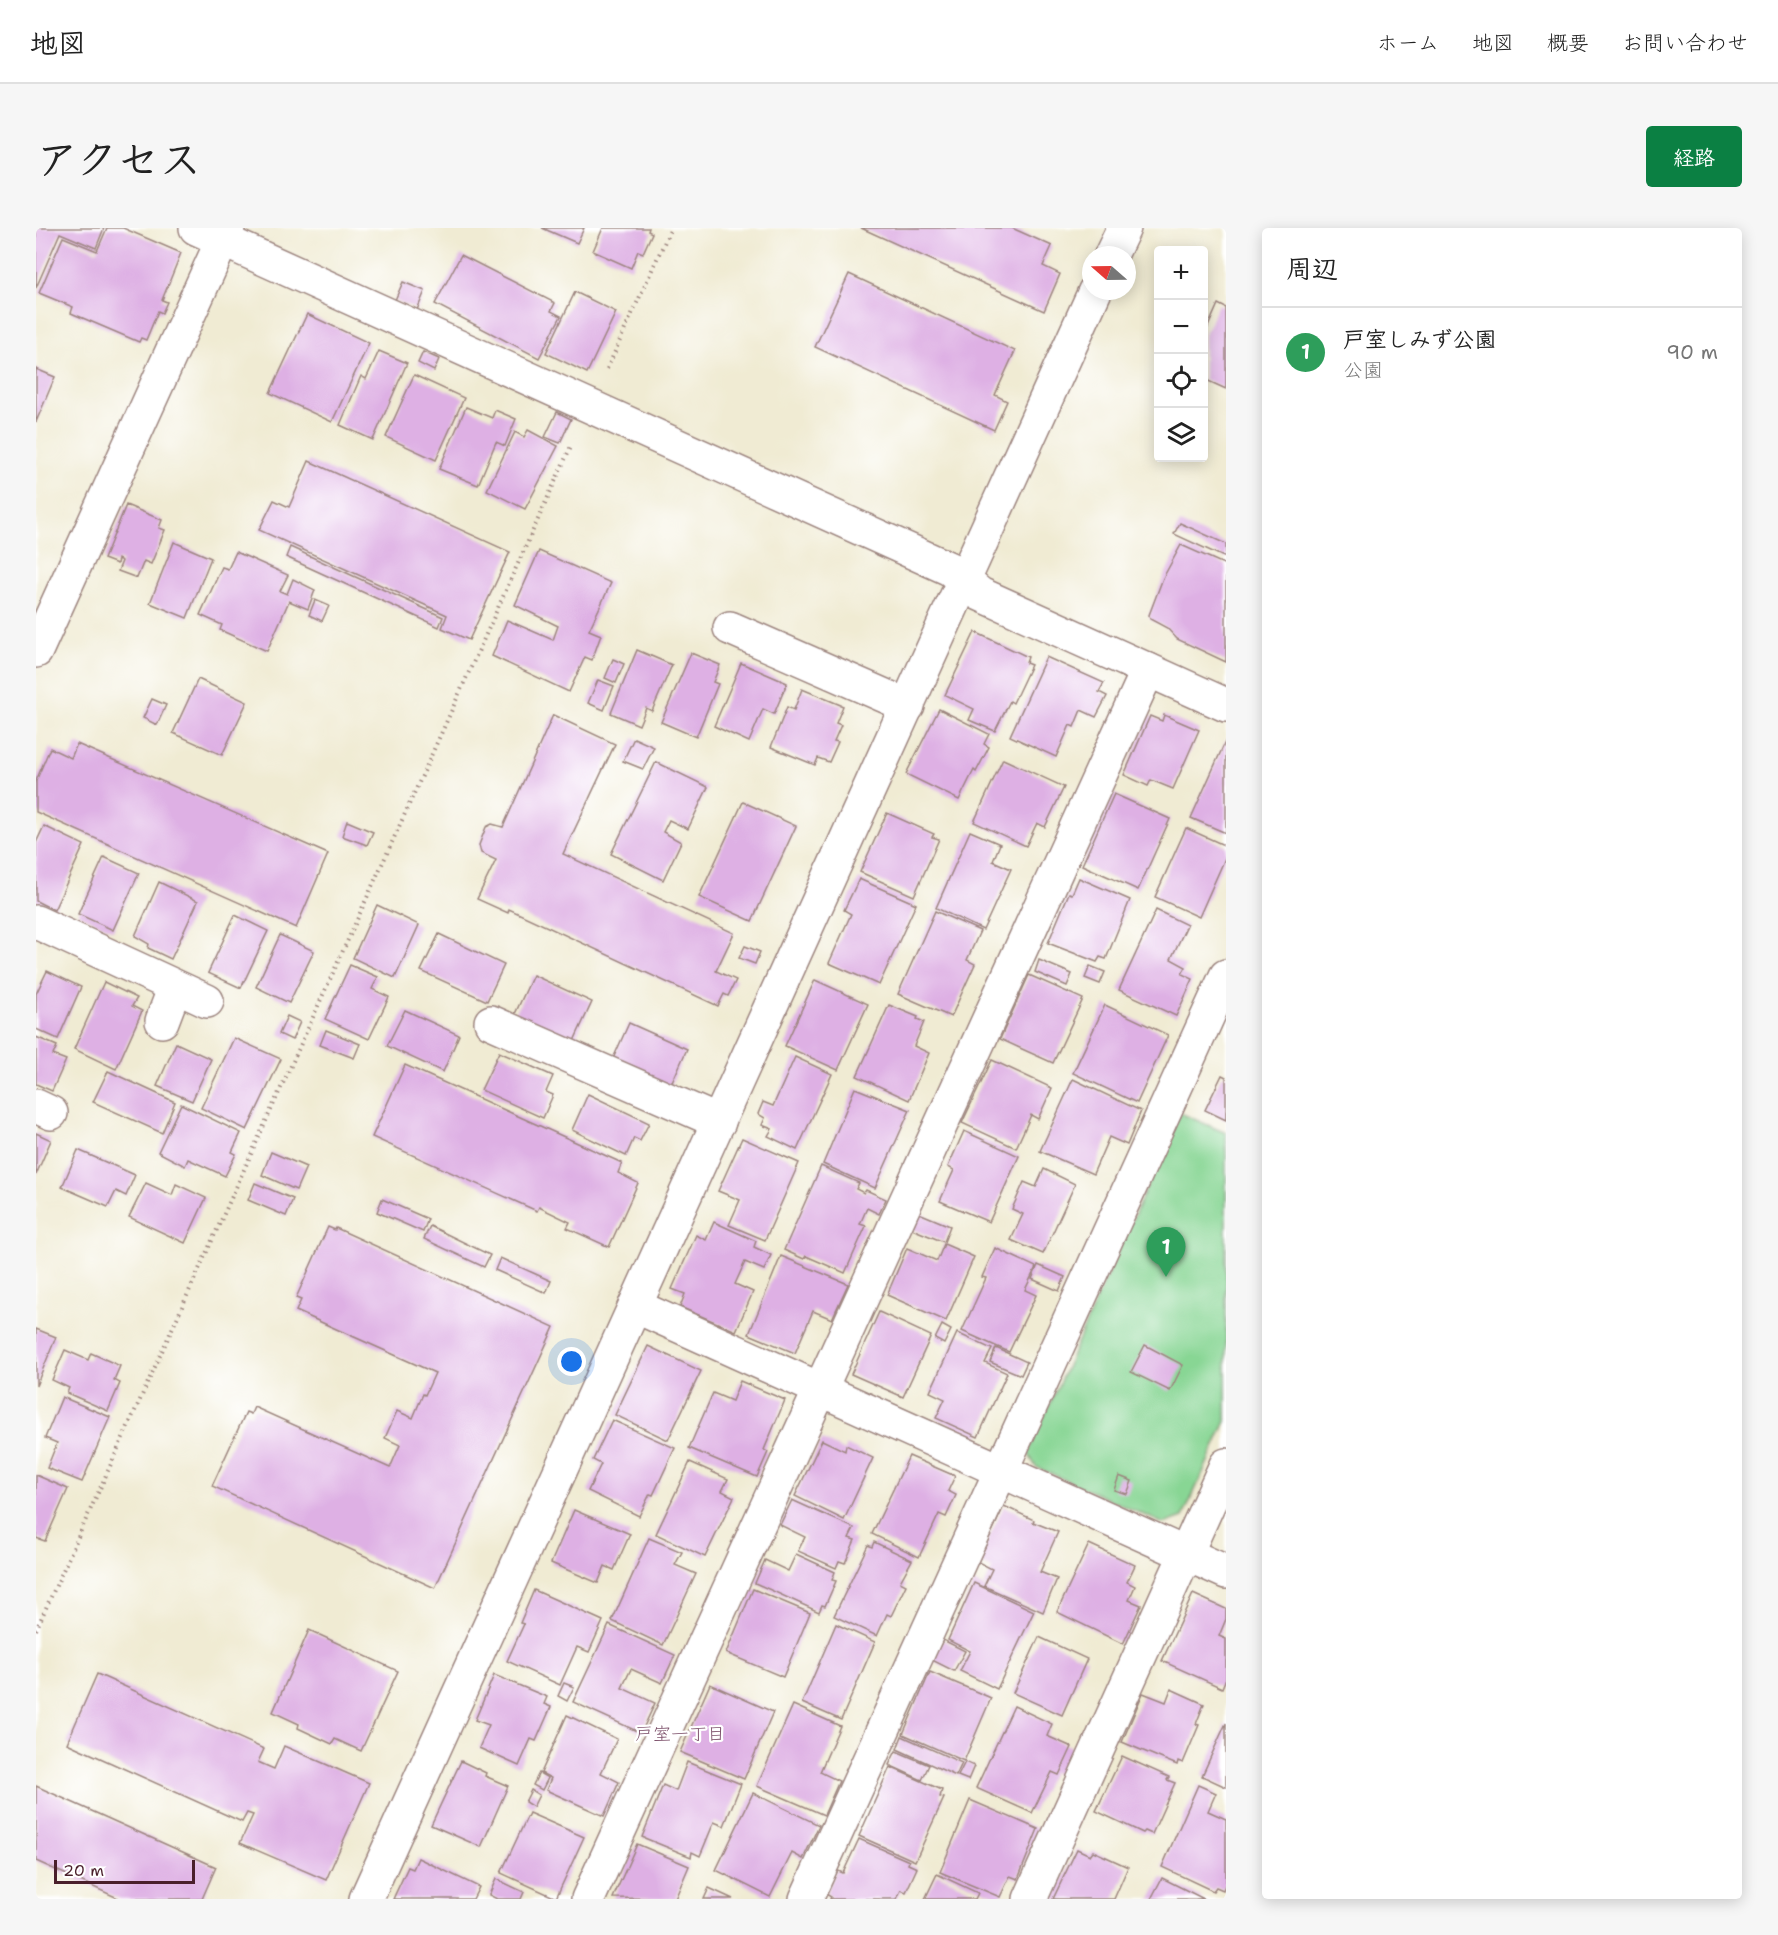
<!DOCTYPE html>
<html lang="ja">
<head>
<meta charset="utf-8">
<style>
	:root { --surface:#fff; --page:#f6f6f6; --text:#222; --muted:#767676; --line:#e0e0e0; --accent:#0b8043 }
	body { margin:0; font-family:"Shantell Sans","Klee One",sans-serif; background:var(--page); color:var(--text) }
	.controls { position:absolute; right:18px; top:18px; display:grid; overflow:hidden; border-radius:6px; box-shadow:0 3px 15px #0003 }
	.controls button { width:54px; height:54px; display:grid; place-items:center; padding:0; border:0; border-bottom:2px solid var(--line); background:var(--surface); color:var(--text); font:30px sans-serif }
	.compass { position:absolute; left:1046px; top:18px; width:54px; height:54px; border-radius:50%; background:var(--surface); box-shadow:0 3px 15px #0003; rotate:290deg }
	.scale { position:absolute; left:18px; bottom:15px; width:141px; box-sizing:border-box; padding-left:6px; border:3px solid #4a1f2b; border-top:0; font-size:16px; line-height:21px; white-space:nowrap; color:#4a1f2b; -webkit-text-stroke:4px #fff; paint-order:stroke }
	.you { position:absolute; left:536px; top:1134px; width:21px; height:21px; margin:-15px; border:4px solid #fff; border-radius:50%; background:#1a73e8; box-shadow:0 0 0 9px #1a73e833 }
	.badge { display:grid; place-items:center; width:39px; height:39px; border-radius:50%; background:var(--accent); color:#fff; font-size:20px; font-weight:700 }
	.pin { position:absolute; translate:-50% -50px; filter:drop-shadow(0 2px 3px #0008) }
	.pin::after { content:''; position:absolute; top:32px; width:21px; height:18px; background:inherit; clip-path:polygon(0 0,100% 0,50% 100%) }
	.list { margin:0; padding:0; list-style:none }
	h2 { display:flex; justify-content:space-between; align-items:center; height:78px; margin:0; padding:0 24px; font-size:26px }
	h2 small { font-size:20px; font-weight:400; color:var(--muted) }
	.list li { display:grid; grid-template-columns:39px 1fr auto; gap:18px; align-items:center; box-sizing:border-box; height:90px; padding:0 24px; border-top:2px solid var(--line) }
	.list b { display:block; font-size:22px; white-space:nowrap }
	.list p { margin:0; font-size:20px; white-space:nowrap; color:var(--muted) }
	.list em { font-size:20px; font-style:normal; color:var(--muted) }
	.icon { flex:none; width:33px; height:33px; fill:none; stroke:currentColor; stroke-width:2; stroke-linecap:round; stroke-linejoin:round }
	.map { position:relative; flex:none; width:1190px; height:1671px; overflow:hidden; border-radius:6px }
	header { display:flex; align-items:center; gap:36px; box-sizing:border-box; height:84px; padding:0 30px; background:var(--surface); border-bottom:2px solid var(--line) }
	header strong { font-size:28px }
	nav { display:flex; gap:33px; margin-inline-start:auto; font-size:21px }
	.intro { display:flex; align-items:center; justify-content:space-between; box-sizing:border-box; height:144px; padding:0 36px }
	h1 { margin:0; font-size:42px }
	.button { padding:15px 27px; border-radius:6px; background:var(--accent); color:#fff; font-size:21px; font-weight:700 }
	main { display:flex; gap:36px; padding:0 36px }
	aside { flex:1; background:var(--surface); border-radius:6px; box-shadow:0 3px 15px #0003 }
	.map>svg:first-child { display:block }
	.green { fill:#88d694; stroke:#697a60; stroke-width:1.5 }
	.building { fill:#deb0e4 }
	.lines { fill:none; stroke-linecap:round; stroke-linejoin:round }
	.minor-casing { stroke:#9d857f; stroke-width:36 }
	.path { stroke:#9d857f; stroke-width:4; stroke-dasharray:1.5 4.5; stroke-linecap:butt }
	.minor { stroke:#fff; stroke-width:33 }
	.labels { text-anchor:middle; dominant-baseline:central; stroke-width:4.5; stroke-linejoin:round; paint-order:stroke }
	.neighbourhood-label { font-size:18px; fill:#7e526c; stroke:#fff }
</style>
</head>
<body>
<header>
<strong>地図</strong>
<nav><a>ホーム</a><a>地図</a><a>概要</a><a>お問い合わせ</a></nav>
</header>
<div class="intro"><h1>アクセス</h1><a class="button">経路</a></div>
<main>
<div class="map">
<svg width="1190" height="1671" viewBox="0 0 1190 1671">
	<rect width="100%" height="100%" fill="#fff"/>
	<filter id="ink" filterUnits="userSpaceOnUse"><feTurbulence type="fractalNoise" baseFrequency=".0167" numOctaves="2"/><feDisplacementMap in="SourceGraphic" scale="12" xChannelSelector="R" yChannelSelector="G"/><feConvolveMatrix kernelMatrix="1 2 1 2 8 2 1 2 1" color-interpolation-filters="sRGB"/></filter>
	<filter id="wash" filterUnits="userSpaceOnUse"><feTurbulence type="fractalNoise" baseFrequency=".008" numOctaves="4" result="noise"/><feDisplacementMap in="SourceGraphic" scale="24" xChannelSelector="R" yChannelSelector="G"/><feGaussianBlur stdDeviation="1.35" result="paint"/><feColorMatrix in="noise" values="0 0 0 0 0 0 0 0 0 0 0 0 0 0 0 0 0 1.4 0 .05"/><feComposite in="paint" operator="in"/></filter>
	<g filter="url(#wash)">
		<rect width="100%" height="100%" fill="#f0ebd3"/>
		<path class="green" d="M1144 885 1190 905V1193L1147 1289 1128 1296 1000 1239 992 1225Z"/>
		<g id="blocks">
			<g class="building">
				<path d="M0 0H68L60 20 24 5 0 60Z"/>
				<path d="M71 0H87L145 25 126 72 131 74 126 85 122 83 110 112 105 110 103 114 35 85 37 79 3 65 27 9 61 23Z"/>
				<path d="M506 0H548L541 15Z"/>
				<path d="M567 0H613L612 3 616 5 607 25 602 23 595 40 557 23Z"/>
				<path d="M825 0H976L1016 18 1007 38 1024 46 1008 83Z"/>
				<path d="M425 27 519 75 515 83 525 88 503 130 399 76Z"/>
				<path d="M813 46 979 123 959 167 971 173 958 202 779 119Z"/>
				<path d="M367 54 389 63 381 82 359 72Z"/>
				<path d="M539 64 580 84 551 145 510 125Z"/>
				<path d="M1182 76 1190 80V161L1168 151V108Z"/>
				<path d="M271 86 333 115 296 194 234 165Z"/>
				<path d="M343 123 371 135 337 212 304 197 325 148 330 151Z"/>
				<path d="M387 124 403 131 398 143 382 135Z"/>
				<path d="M0 141 19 149 0 194Z"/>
				<path d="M378 147 428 170 400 232 350 209Z"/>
				<path d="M430 179 456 190 459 182 480 191 469 218 460 214 442 257 403 241Z"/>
				<path d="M521 184 535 191 524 215 509 209Z"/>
				<path d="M492 202 522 218 489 281 451 262 479 204 488 209Z"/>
				<path d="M273 233 474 324 433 412 406 400 411 387 223 302 238 272 253 279Z"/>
				<path d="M90 277 126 292 123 300 129 302 115 336 108 333 101 350 82 343 86 333 82 331 81 336 68 331Z"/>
				<path d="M1144 295 1190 316V330L1138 306Z"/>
				<path d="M138 314 175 330 151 390 114 375Z"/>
				<path d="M1145 317 1190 337V434L1141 411 1131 400 1114 391 1113 387 1127 350Z"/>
				<path d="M254 319 407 389 403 399 250 329Z"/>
				<path d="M503 323 575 355 553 402 565 407 556 432 549 429 533 464 456 428 471 392 517 412 522 398 479 377Z"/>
				<path d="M200 324 252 347 244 363 251 366 257 351 279 362 272 381 253 373 231 423 184 402 186 397 164 387 186 339 192 341Z"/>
				<path d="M279 372 293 378 286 393 273 387Z"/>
				<path d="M939 404 992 429 990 435 995 437 977 475 974 473 959 503 933 492 938 481 909 467Z"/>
				<path d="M601 422 636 437 616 483 610 480 603 497 575 485Z"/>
				<path d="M655 425 684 437 677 454 682 456 660 509 625 494Z"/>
				<path d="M1010 429 1068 455 1063 464 1071 468 1060 489 1045 482 1038 499 1034 497 1020 529 974 508Z"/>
				<path d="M577 431 588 436 580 455 569 450Z"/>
				<path d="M705 435 751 455 738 486 727 481 713 514 678 498Z"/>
				<path d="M162 451 211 474 186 527 137 505Z"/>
				<path d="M562 452 578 458 568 482 552 475Z"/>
				<path d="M766 461 807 478 800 495 805 497 798 513 802 514 793 534 782 530 779 537 735 519 751 479 758 482Z"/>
				<path d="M116 471 130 477 121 497 107 490Z"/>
				<path d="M903 481 953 506 948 516 953 519 940 544 938 542 923 572 870 546Z"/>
				<path d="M517 487 579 516 527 626 698 705 680 743 700 752 692 768 688 766 682 778 473 681 472 685 441 671 460 632 445 625 443 617 450 599 456 596 467 599Z"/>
				<path d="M1128 487 1163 502 1137 561 1115 552 1112 558 1088 547 1114 488 1126 493Z"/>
				<path d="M598 510 618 519 607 541 587 533Z"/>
				<path d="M1190 512V605L1155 590Z"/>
				<path d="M41 516 292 626 260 700 0 584V553L14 520 35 530Z"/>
				<path d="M967 531 1028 559 1009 599 1001 595 990 618 938 594Z"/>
				<path d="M620 534 672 559 652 601 633 592 627 604 645 614 627 652 575 626Z"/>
				<path d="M1078 566 1134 591 1102 662 1046 637Z"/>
				<path d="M707 574 760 598 716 693 663 669Z"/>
				<path d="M851 585 898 606 896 609 903 611 878 668 824 644Z"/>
				<path d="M311 593 337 604 331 617 306 608Z"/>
				<path d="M8 598 48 617 18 682 0 673V615Z"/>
				<path d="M1150 600 1190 618V628L1163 689 1119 669Z"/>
				<path d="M934 603 964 616 957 633 975 641 947 702 900 680Z"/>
				<path d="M68 629 103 645 77 702 42 686Z"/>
				<path d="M1043 650 1094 672 1070 731 1064 729 1061 734 1012 715 1033 665 1036 666Z"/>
				<path d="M823 651 880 676 843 757 793 735 815 686 808 682Z"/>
				<path d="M123 654 162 673 135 731 112 720 113 716 99 708Z"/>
				<path d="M341 677 383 697 359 750 317 730Z"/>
				<path d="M1120 682 1151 697 1135 731 1150 739 1146 746 1157 751 1140 788 1083 762Z"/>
				<path d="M899 683 944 703 931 732 939 736 915 789 862 766Z"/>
				<path d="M199 687 232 703 205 760 172 745Z"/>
				<path d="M403 706 468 737 451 773 385 743Z"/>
				<path d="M244 707 278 723 253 775 220 759Z"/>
				<path d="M709 718 724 724 719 736 703 730Z"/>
				<path d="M1003 732 1036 746 1031 758 999 744Z"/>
				<path d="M314 737 342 749 336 761 353 769 333 811 289 791Z"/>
				<path d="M1054 738 1069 744 1064 756 1049 750Z"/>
				<path d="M11 743 45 759 22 811 0 801V766Z"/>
				<path d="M497 747 556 774 538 813 479 786Z"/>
				<path d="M993 747 1047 771 1017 835 964 811Z"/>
				<path d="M779 752 832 776 802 842 749 818Z"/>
				<path d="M68 754 101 770 96 778 106 783 80 841 38 821Z"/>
				<path d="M853 777 882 789 881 791 888 794 878 818 893 825 873 872 821 848Z"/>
				<path d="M1069 777 1132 807 1101 875 1037 845Z"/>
				<path d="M369 782 423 807 407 844 351 818Z"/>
				<path d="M251 788 264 794 256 812 243 806Z"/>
				<path d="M593 795 651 821 634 859 576 833Z"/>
				<path d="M290 802 324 816 318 830 284 817Z"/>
				<path d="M0 809 21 818 17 827 30 832 16 863 0 856Z"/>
				<path d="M198 810 245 831 211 902 165 880Z"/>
				<path d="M140 815 175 831 156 873 121 858Z"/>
				<path d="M463 824 517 848 510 864 517 867 507 890 445 862Z"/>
				<path d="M759 829 796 846 761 922 732 908 736 901 726 897 729 890 722 886 727 874 737 878Z"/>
				<path d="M956 832 1016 860 1002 891 995 887 980 920 926 895Z"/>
				<path d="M369 837 586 935 582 945 602 955 573 1019 531 1000 534 994 503 979 501 983 336 909Z"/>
				<path d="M72 843 139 874 126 905 57 874Z"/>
				<path d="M1186 847 1190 849V892L1169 882Z"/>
				<path d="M1037 851 1105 883 1091 917 1073 909 1057 946 1004 923Z"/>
				<path d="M819 860 874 882 839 960 787 936Z"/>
				<path d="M552 866 613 895 604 913 598 910 590 928 536 902Z"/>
				<path d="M145 876 205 905 196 924 200 926 189 948 152 931 149 938 122 924Z"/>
				<path d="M928 903 983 928 953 994 904 973 918 942 912 939Z"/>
				<path d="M0 905 15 912 0 947Z"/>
				<path d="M706 910 763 935 729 1012 693 997 704 972 682 963Z"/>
				<path d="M42 922 99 947 90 968 80 963 72 979 26 959Z"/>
				<path d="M235 924 270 939 260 962 226 947Z"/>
				<path d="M785 938 823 955 820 961 828 965 830 962 850 971 843 986 831 980 824 996 830 998 809 1045 770 1028 768 1031 748 1022Z"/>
				<path d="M1008 941 1039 956 1007 1026 975 1012 987 986 976 981 988 954 1000 959Z"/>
				<path d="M110 955 136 967 140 956 170 970 149 1015 93 989Z"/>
				<path d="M219 955 257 971 250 988 212 972Z"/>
				<path d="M346 971 392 991 387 1004 341 984Z"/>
				<path d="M883 985 914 998 908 1014 876 1001Z"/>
				<path d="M678 994 720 1013 718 1019 735 1027 728 1042 709 1034 699 1056 717 1064 700 1103 644 1079 649 1066 636 1061 660 1007 670 1012Z"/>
				<path d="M394 998 454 1027 448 1039 388 1011Z"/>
				<path d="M292 999 299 1002 300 1000 518 1099 399 1360 176 1258 210 1184 215 1186 218 1179 354 1240 364 1217 349 1210 361 1183 377 1190 387 1166 389 1167 399 1145 260 1083 265 1072 260 1070Z"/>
				<path d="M908 1016 938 1029 910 1093 851 1067 871 1020 901 1033Z"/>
				<path d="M959 1020 1000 1039 989 1062 1000 1067 973 1124 926 1103 950 1050 946 1049Z"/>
				<path d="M745 1028 812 1056 796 1091 777 1083 759 1125 713 1106Z"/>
				<path d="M464 1030 515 1053 510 1065 459 1042Z"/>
				<path d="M1002 1037 1029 1049 1023 1063 996 1051Z"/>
				<path d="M843 1084 895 1108 867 1169 815 1146Z"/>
				<path d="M906 1097 915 1102 908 1116 899 1111Z"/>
				<path d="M0 1101 20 1109 0 1158Z"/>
				<path d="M921 1105 956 1121 949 1135 971 1145 942 1209 900 1190 909 1171 894 1164Z"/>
				<path d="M1109 1117 1147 1137 1134 1163 1095 1144Z"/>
				<path d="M612 1118 665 1143 632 1212 579 1187Z"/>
				<path d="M960 1120 991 1134 985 1147 954 1134Z"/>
				<path d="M29 1122 52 1132 55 1125 84 1138 78 1152 84 1155 72 1183 31 1165 33 1160 16 1152Z"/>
				<path d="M704 1153 749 1172 728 1222 732 1224 721 1249 653 1220 677 1165 696 1173Z"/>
				<path d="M26 1169 74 1189 46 1254 11 1240 21 1215 9 1210Z"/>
				<path d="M576 1192 639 1220 617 1267 614 1266 603 1288 552 1263 565 1236 557 1232Z"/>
				<path d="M786 1212 809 1223 810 1217 837 1230 808 1292 759 1268Z"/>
				<path d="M873 1228 919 1248 912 1263 920 1267 910 1289 903 1286 883 1329 836 1306Z"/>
				<path d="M654 1234 692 1251 686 1263 698 1269 669 1329 620 1306Z"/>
				<path d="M0 1247 32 1261 9 1313 0 1310Z"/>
				<path d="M1083 1248 1096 1253 1091 1266 1078 1262Z"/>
				<path d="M756 1272 818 1300 813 1310 819 1312 809 1335 803 1333 800 1340 762 1323 769 1309 744 1297Z"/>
				<path d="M968 1278 998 1292 997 1294 1022 1304 1004 1344 1021 1351 1007 1384 948 1358 956 1341 942 1334Z"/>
				<path d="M538 1282 594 1306 578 1342 569 1338 562 1355 515 1335Z"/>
				<path d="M613 1310 646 1324 639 1337 660 1346 627 1417 576 1393Z"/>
				<path d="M838 1314 876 1332 864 1354 870 1357 855 1388 851 1386 841 1408 798 1388 832 1317 836 1319Z"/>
				<path d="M1053 1316 1099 1337 1091 1354 1099 1358 1093 1372 1105 1377 1087 1416 1021 1384Z"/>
				<path d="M760 1326 799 1344 796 1352 800 1353 789 1378 786 1377 783 1384 719 1355 729 1332 752 1343Z"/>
				<path d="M938 1355 998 1383 961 1461 924 1443 934 1423 912 1412Z"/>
				<path d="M717 1361 774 1385 747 1449 690 1425Z"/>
				<path d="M498 1362 567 1393 553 1424 541 1419 524 1457 471 1433 488 1396 484 1395Z"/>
				<path d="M1157 1366 1190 1381V1391L1183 1408 1190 1411V1450L1186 1460 1126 1433Z"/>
				<path d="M800 1396 839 1414 805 1492 766 1475Z"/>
				<path d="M573 1397 639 1427 626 1455 595 1441 586 1460 619 1475 605 1505 537 1474Z"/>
				<path d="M273 1402 362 1443 325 1523 299 1511 296 1516 262 1500 263 1496 237 1484Z"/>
				<path d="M1003 1409 1051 1431 1026 1487 977 1465Z"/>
				<path d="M907 1412 929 1423 918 1443 896 1432Z"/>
				<path d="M894 1444 955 1470 928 1533 867 1506Z"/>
				<path d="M61 1446 228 1521 222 1534 238 1541 248 1518 333 1555 290 1652 204 1615 217 1587 211 1585 206 1594 31 1515Z"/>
				<path d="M458 1447 511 1469 508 1476 515 1479 500 1513 495 1511 483 1538 443 1520 453 1497 439 1492Z"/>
				<path d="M528 1455 538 1459 531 1473 522 1468Z"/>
				<path d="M674 1456 737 1484 708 1551 644 1524Z"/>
				<path d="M1135 1461 1168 1476 1160 1496 1163 1497 1147 1535 1142 1533 1141 1537 1086 1514 1107 1465 1130 1474Z"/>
				<path d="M757 1477 804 1498 784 1544 803 1553 788 1587 721 1558Z"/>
				<path d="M978 1478 1016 1496 1011 1508 1036 1519 1023 1547 1016 1544 996 1585 940 1560Z"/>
				<path d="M531 1487 581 1511 565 1545 583 1554 568 1588 510 1562 515 1550 505 1545Z"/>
				<path d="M1190 1495V1559L1166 1548Z"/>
				<path d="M866 1508 926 1535 920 1548 861 1521Z"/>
				<path d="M860 1523 893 1537 886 1552 853 1537Z"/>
				<path d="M1086 1528 1133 1549 1131 1552 1139 1555 1116 1606 1109 1603 1107 1605 1060 1583Z"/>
				<path d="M425 1533 450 1545 449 1548 472 1558 445 1619 395 1597Z"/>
				<path d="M651 1534 705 1556 688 1598 678 1594 664 1628 656 1624 655 1629 606 1609 627 1557 640 1563Z"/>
				<path d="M929 1534 938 1538 932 1552 922 1548Z"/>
				<path d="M854 1539 906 1562 904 1569 908 1570 879 1633 823 1608Z"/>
				<path d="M503 1545 512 1550 506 1562 497 1557Z"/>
				<path d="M1162 1557 1180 1565 1172 1583 1190 1591V1655L1187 1662 1180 1659 1177 1663 1126 1639Z"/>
				<path d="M0 1558 180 1639 166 1671H84L0 1633Z"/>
				<path d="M495 1562 503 1567 497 1579 489 1574Z"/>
				<path d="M717 1565 783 1597 767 1631 756 1625 734 1669 680 1642Z"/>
				<path d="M934 1572 1002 1601 982 1651 974 1648 964 1669 904 1644Z"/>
				<path d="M493 1585 548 1609 520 1670 465 1645Z"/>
				<path d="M823 1611 873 1633 872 1636 881 1640 870 1664 865 1662 861 1671H794L795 1669 790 1666 800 1642 807 1645Z"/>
				<path d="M601 1616 653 1638 639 1671 577 1670Z"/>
				<path d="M1041 1621 1054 1627 1057 1623 1092 1639 1078 1671H1017Z"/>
				<path d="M382 1630 443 1659 437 1671H357L372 1639 377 1641Z"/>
				<path d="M901 1646 942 1665 939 1671H889Z"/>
				<path d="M1126 1650 1168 1671H1115Z"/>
				<path d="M460 1651 488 1664 485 1671H461L453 1667Z"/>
				<path d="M673 1660 697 1671H668Z"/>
			</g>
		</g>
	</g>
	<g filter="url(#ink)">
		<use href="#blocks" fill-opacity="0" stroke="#9d857f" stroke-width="1.5"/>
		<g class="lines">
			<g class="minor-casing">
				<g id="minor">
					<path d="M160 0 914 341 944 366 1190 477"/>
					<path d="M1075 27 1088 0"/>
					<path d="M694 400 872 478"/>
					<path d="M0 423 192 0"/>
					<path d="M0 694 171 773"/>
					<path d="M126 793 139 759"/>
					<path d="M455 794 683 894"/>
					<path d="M0 878 15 885"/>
					<path d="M599 1078 1190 1344"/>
					<path d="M330 1671 1059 63"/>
					<path d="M552 1671 1112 442"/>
					<path d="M770 1671 1190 748"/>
					<path d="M994 1671 1190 1237"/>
				</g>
			</g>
			<g class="path">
				<path d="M571 141 635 0"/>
				<path d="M0 1402 536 216"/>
			</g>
			<use href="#minor" class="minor"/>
		</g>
	</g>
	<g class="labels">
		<g class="neighbourhood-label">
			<text x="644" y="1506">戸室一丁目</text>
		</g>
	</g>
</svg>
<div class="controls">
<button>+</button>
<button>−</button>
<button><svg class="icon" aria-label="locate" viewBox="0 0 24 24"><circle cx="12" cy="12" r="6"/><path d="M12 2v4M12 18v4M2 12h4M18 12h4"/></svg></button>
<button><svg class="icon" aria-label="layers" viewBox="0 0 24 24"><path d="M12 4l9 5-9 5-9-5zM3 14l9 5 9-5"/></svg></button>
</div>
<svg class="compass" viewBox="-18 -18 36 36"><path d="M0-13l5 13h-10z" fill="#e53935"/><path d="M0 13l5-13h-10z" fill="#767676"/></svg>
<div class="scale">20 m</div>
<div class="you"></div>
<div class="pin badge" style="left:1130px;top:1049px;background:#2e9e5b">1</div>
</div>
<aside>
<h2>周辺<small></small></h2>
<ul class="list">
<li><span class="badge" style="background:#2e9e5b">1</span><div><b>戸室しみず公園</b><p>公園</p></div><em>90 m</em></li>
</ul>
</aside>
</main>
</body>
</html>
